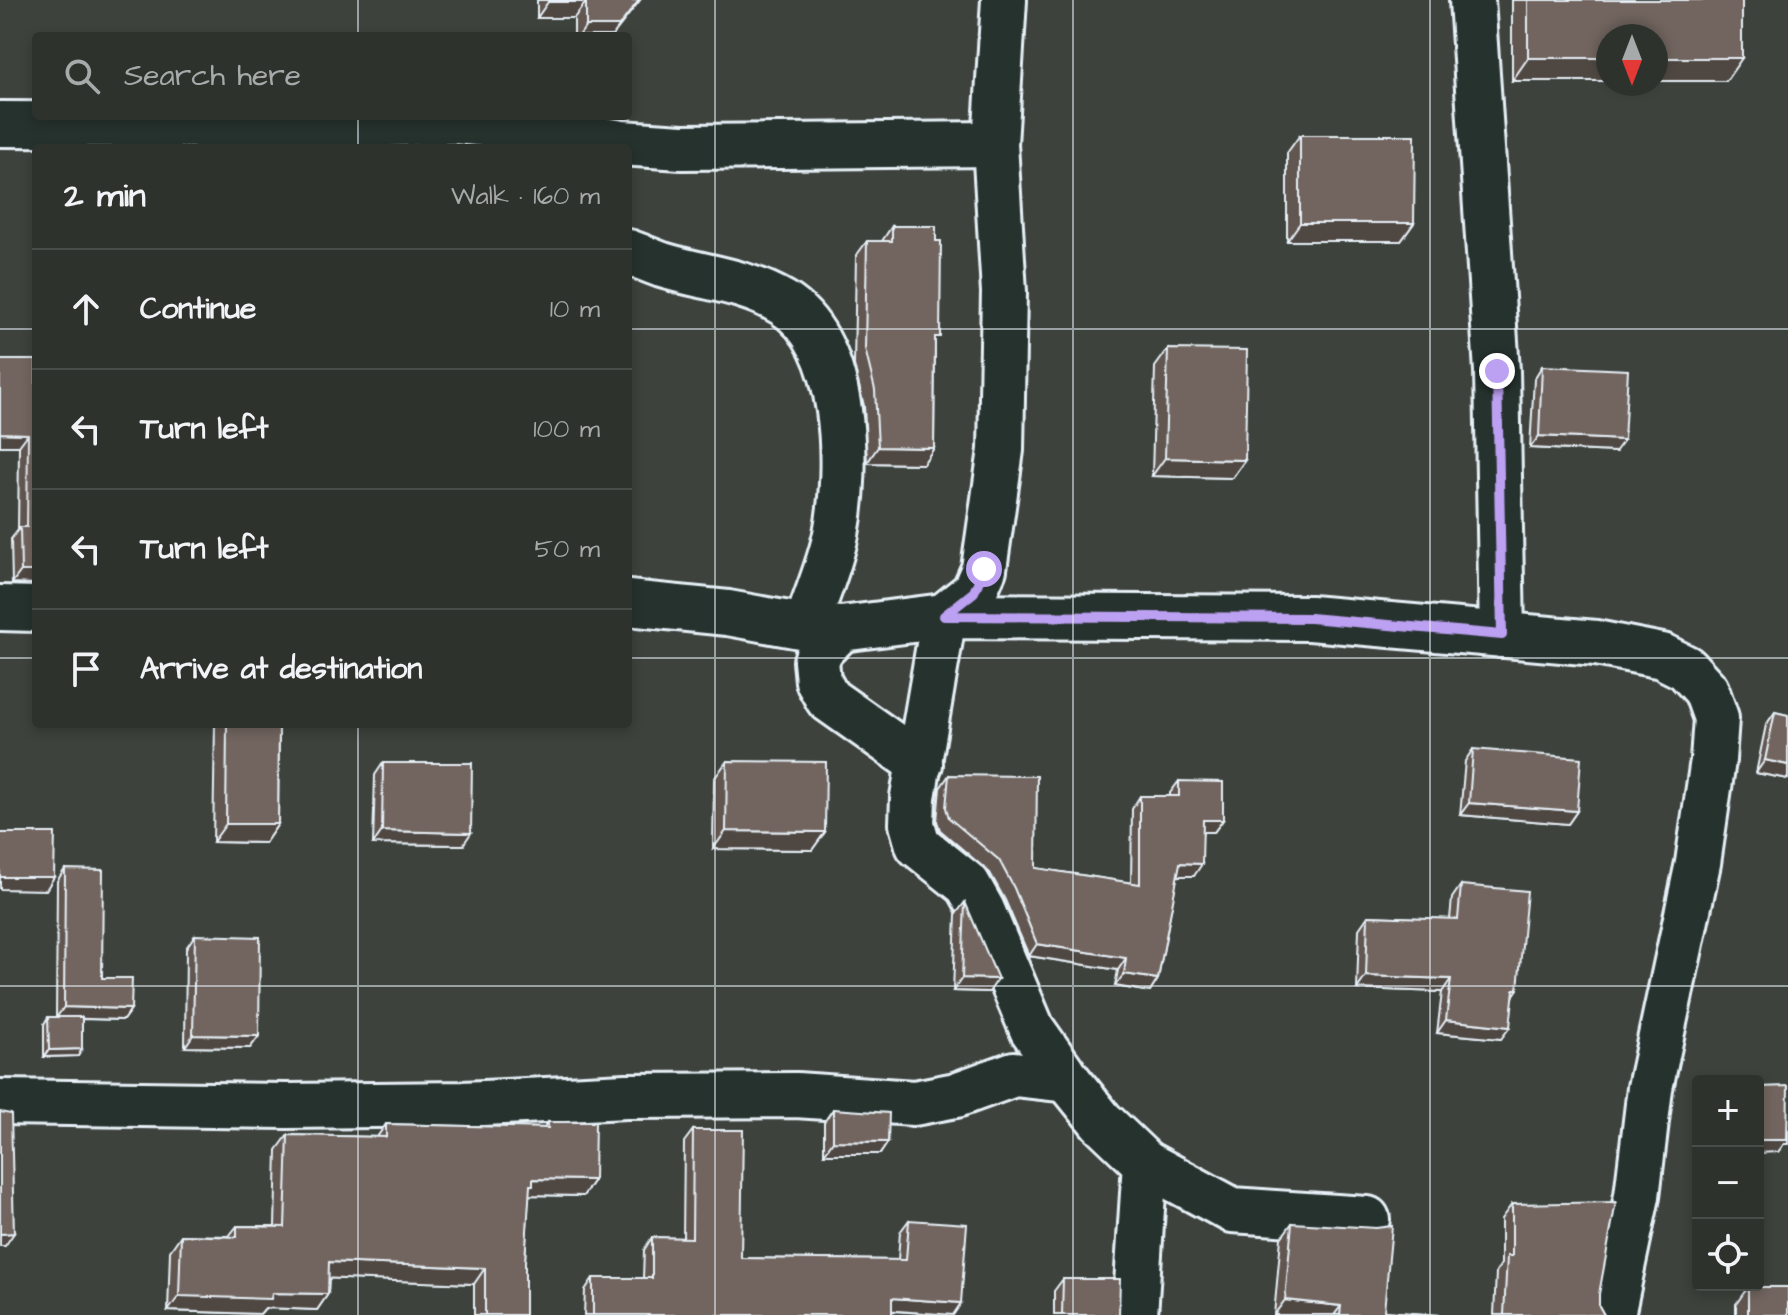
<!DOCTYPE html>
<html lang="en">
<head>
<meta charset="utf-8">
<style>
	:root { --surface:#2e322d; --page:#363a35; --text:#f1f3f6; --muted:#a7aaaa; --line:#494d49 }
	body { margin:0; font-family:"Architects Daughter",sans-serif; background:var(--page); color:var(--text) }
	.controls { position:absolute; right:24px; bottom:24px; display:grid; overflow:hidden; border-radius:8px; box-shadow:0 4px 12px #0003 }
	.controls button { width:72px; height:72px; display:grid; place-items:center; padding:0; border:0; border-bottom:2px solid var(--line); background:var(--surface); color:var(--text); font:40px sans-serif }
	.compass { position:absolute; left:1596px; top:24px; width:72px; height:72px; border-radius:50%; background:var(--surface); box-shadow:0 4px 12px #0003; rotate:180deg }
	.stop { position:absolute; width:24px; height:24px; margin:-18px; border:6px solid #bca0f2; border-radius:50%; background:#fff }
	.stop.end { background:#bca0f2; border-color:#fff; box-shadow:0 2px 8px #0008 }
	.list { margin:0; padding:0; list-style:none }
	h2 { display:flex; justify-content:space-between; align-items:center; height:104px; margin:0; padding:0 32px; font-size:34px }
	h2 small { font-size:26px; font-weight:400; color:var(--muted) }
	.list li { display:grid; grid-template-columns:52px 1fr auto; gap:24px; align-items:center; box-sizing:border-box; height:120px; padding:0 32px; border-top:2px solid var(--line) }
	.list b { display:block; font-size:30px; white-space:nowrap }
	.list em { font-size:26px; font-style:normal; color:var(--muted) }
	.icon { flex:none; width:44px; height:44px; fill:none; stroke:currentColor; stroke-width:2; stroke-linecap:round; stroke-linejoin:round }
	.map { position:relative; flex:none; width:1788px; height:1315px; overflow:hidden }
	.search { position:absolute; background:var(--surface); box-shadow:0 4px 12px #0003; left:32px; top:32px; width:600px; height:88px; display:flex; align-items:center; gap:20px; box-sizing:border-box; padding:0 28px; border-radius:8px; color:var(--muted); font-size:30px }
	.panel { position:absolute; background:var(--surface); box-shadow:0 4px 12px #0003; left:32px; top:144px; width:600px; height:584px; border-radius:8px }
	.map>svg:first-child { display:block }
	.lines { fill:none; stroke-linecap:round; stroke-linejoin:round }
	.minor-casing { stroke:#e8f1f8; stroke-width:50 }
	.minor { stroke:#26332d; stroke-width:44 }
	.wall { fill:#625751; stroke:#e8f1f8; stroke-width:2 }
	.shaded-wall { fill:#504742; stroke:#e8f1f8; stroke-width:2 }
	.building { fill:#72655e; stroke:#e8f1f8; stroke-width:2 }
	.route { stroke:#bca0f2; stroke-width:10 }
	.grid { fill:none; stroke:#e8f1f8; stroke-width:2; stroke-opacity:0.55 }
</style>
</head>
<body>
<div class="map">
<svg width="1788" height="1315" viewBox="0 0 1788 1315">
	<rect width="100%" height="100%" fill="#3d423c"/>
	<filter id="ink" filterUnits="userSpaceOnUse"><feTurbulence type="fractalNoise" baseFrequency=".0125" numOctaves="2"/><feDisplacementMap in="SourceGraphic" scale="16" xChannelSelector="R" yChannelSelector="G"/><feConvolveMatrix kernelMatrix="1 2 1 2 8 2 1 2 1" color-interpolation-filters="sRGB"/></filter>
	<g filter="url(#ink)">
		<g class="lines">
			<g class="minor-casing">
				<g id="minor">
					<path d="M1004 0 995 144 1004 292 1001 450 984 569 974 592 944 616 913 797 912 824 918 845 968 885 982 910 1032 1029 1068 1080 1101 1121 1145 1163 1232 1210 1367 1219"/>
					<path d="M1472 0 1497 371 1502 635"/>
					<path d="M0 124 343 126 454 121 543 129 621 143 682 147 995 144"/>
					<path d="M628 252C639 256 651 261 662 265 704 278 744 280 783 303 848 343 849 468 836 534 830 565 816 596 806 627"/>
					<path d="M628 603 728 613 806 627 841 629 944 616 1310 618 1596 643 1662 656 1686 668 1706 690 1716 718 1713 760 1698 863 1650 1088 1637 1196 1612 1315"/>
					<path d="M0 608 36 609"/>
					<path d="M841 629 821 649 816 661 818 681 828 699 920 764"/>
					<path d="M0 1102 287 1106 463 1104 626 1096 796 1095 914 1103 956 1095 1014 1074 1068 1080"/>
					<path d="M1135 1315 1145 1163"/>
				</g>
			</g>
			<use href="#minor" class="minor"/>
		</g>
		<g class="wall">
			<path d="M537 0H640L612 36H574V18H537Z"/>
			<path d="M1512 0H1742L1726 81H1512Z"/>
			<path d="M1300 135 1414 223 1401 241H1287V153Z"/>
			<path d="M892 226 935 343 934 448 923 464 867 463 864 406 854 365 856 256 867 241H882Z"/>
			<path d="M1168 349 1245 460 1232 478 1152 476 1155 367Z"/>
			<path d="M36 360V584L12 583 11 539 18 530 19 446Z"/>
			<path d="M1542 366 1615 452 1530 448 1534 379Z"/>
			<path d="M1775 712 1788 715V779L1756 773 1766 725Z"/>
			<path d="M215 724H279L278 824 265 843 213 842Z"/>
			<path d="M1473 749 1577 811 1568 824 1460 815 1465 761Z"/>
			<path d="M727 761 825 832 812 850 713 849 714 779Z"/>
			<path d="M383 763 463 845 373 844 375 775Z"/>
			<path d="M949 775 1036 868 1131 883 1132 809 1140 796H1170V793L1179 781 1223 820 1214 832H1203L1194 876H1177L1158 979 1150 992 1115 986 1118 970 1029 956 1005 900 990 873 940 830 937 821 940 788Z"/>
			<path d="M65 869 102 978 131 1009 123 1020 82 1019V1049L78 1056 44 1057V1024L48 1017H56L57 881Z"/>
			<path d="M1461 885 1518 989 1514 995 1501 1039 1437 1033 1442 992 1357 989 1359 929 1368 916 1450 919 1452 898Z"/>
			<path d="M965 902 989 992 953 991 956 914Z"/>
			<path d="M195 935 259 1036 250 1048 185 1047 186 948Z"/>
			<path d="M833 1109 888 1142 880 1154H824V1122Z"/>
			<path d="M548 1122 594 1180 583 1196 529 1195 525 1261V1315H474V1284L329 1278 328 1294 317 1310 265 1308 260 1314 168 1311 170 1251 181 1235 229 1236 237 1226H275L277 1150 288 1135 377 1137 386 1124 544 1128Z"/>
			<path d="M693 1130 741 1258 898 1260 900 1232 909 1220 961 1303 953 1315 892 1311V1315H584L585 1290 593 1278H643L644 1250 652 1237 683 1238 684 1142Z"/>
			<path d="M1512 1204 1599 1294V1306L1604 1315H1494L1496 1272 1501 1264V1219Z"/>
			<path d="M1292 1223 1384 1311 1439 1315H1274L1281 1238Z"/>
			<path d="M1063 1279 1119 1315H1054V1291Z"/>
			<path d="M1748 1287 1788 1315H1736V1304Z"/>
		</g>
		<g class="shaded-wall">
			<path d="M639 0H640L612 36H579L586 26Z"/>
			<path d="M548 2H586L574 18H537Z"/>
			<path d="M1528 58H1608V81H1512Z"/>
			<path d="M1656 58H1742L1726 81H1656Z"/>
			<path d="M1300 223H1414L1401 241H1287Z"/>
			<path d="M0 433 28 434 19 446H0Z"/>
			<path d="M1539 436 1624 440 1615 452 1530 448Z"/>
			<path d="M878 447 934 448 923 464 867 463Z"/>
			<path d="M1165 458 1245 460 1232 478 1152 476Z"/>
			<path d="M21 571H36V584L12 583Z"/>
			<path d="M1765 760 1788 765V779L1756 773Z"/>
			<path d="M1469 803 1577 811 1568 824 1460 815Z"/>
			<path d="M1203 820H1223L1214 832H1194Z"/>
			<path d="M226 824H278L265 843 213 842Z"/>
			<path d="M382 831 471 833 463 845 373 844Z"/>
			<path d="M726 831 825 832 812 850 713 849Z"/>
			<path d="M1180 863 1202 864 1194 876H1171Z"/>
			<path d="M0 877H54L46 890 0 889Z"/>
			<path d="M1037 944 1126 958 1118 970 1029 956Z"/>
			<path d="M1124 974 1158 979 1150 992 1115 986Z"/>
			<path d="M1366 976 1451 979 1442 992 1357 989Z"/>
			<path d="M962 978 998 979 989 992 953 991Z"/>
			<path d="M64 1007 131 1009 123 1020 56 1018Z"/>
			<path d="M1446 1020 1510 1027 1501 1039 1437 1033Z"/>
			<path d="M193 1035 259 1036 250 1048 185 1047Z"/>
			<path d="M82 1049 78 1056 44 1057 49 1050Z"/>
			<path d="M1788 1131V1144H1784L1778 1152 1758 1153V1140Z"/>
			<path d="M833 1141 888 1142 880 1154H824Z"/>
			<path d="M533 1179 594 1180 583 1196 526 1195Z"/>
			<path d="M14 1233 5 1246H0V1234Z"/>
			<path d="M329 1262 485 1268 474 1284 318 1278Z"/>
			<path d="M272 1293 328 1294 317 1310 265 1308 260 1314 168 1311 179 1296Z"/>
			<path d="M892 1298 961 1303 953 1315 883 1310Z"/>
			<path d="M1285 1300 1341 1306 1334 1315H1274Z"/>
		</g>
		<g class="building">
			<path d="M548 0H639L619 26H586V2H548Z"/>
			<path d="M1528 0H1742V58H1656V36H1608V58H1528Z"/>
			<path d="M1300 135H1415L1414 223H1300Z"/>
			<path d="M892 226H936V241H941L940 337H935L934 448 878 447 875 390 865 349 867 241H892Z"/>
			<path d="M1168 349 1247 350 1245 460 1165 458Z"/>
			<path d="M0 360H36V571H21L20 527H27L28 434 0 433Z"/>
			<path d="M1542 366 1628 370 1624 440 1539 436Z"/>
			<path d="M1775 712 1788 715V765L1765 760Z"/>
			<path d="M227 724H279L278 824H226Z"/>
			<path d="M1473 749 1581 758 1577 811 1469 803Z"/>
			<path d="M727 761 826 762 825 832 726 831Z"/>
			<path d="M383 763H472L471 833 382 831Z"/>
			<path d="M949 775 1037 776 1036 868 1140 884V796H1179V781L1223 782V820H1203L1202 864 1180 863 1158 979 1124 974 1126 958 1037 944 1014 888 999 860 949 818 946 808Z"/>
			<path d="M0 833H55L54 877H0Z"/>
			<path d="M65 869 103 870 102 978H132L131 1009 64 1007Z"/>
			<path d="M1461 885 1527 891 1518 989H1514L1510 1027 1446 1020 1451 979 1366 976 1368 916 1458 919Z"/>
			<path d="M965 902 998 979 962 978Z"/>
			<path d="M195 935 260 937 259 1036 193 1035Z"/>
			<path d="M48 1017H82V1049L49 1050Z"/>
			<path d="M1788 1086 1787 1140H1758V1087Z"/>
			<path d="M833 1109 889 1113 888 1142 833 1141Z"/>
			<path d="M0 1112 11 1114 14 1233 0 1234Z"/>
			<path d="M548 1122H595L594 1180 533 1179V1185H530L525 1261V1315H485V1268L329 1262 328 1294 272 1293 271 1299 179 1296 181 1235 237 1237V1226L285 1227 288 1135 386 1137V1124L548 1128Z"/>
			<path d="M693 1130H743L741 1258 906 1260 909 1220 967 1224 961 1303 892 1298V1315H593V1278H652V1237L692 1238Z"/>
			<path d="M1616 1202 1599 1294V1306L1604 1315H1504L1507 1256H1512V1204Z"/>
			<path d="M1292 1223 1376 1228 1392 1226 1384 1311 1439 1315H1340L1341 1306 1285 1300Z"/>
			<path d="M1063 1279H1120L1119 1315H1062Z"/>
			<rect x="1748" y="1287" width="40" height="28"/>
		</g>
	</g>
	<g class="lines" filter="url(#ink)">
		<path class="route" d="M984 569 974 592 944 616 1310 618 1502 635 1497 371"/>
	</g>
	<path class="grid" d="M358 0V36M715 0V1315M1073 0V1315M1430 0V1315M358 116V148M0 329H36M628 329H1788M0 658H36M628 658H1788M358 724V1315M0 986H1788"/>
</svg>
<div class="controls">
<button>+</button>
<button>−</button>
<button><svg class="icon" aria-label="locate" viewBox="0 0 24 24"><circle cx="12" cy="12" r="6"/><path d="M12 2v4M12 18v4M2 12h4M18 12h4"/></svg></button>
</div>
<svg class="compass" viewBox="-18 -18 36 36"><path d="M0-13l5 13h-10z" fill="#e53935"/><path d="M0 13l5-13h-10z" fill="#a7aaaa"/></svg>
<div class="stop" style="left:984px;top:569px"></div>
<div class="stop end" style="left:1497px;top:371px"></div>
<div class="search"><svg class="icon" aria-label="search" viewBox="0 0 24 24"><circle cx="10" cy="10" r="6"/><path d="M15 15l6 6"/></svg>Search here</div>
<section class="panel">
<h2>2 min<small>Walk · 160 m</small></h2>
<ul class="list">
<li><svg class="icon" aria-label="ahead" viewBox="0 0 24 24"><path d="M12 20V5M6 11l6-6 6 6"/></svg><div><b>Continue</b></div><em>10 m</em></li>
<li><svg class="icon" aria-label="left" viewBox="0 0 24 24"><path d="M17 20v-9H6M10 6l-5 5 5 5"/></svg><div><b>Turn left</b></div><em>100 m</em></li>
<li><svg class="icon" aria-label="left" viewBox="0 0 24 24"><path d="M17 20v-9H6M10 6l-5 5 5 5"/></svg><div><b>Turn left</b></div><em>50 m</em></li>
<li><svg class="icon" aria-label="arrive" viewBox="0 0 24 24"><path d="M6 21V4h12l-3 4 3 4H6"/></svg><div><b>Arrive at destination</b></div></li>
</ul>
</section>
</div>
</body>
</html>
